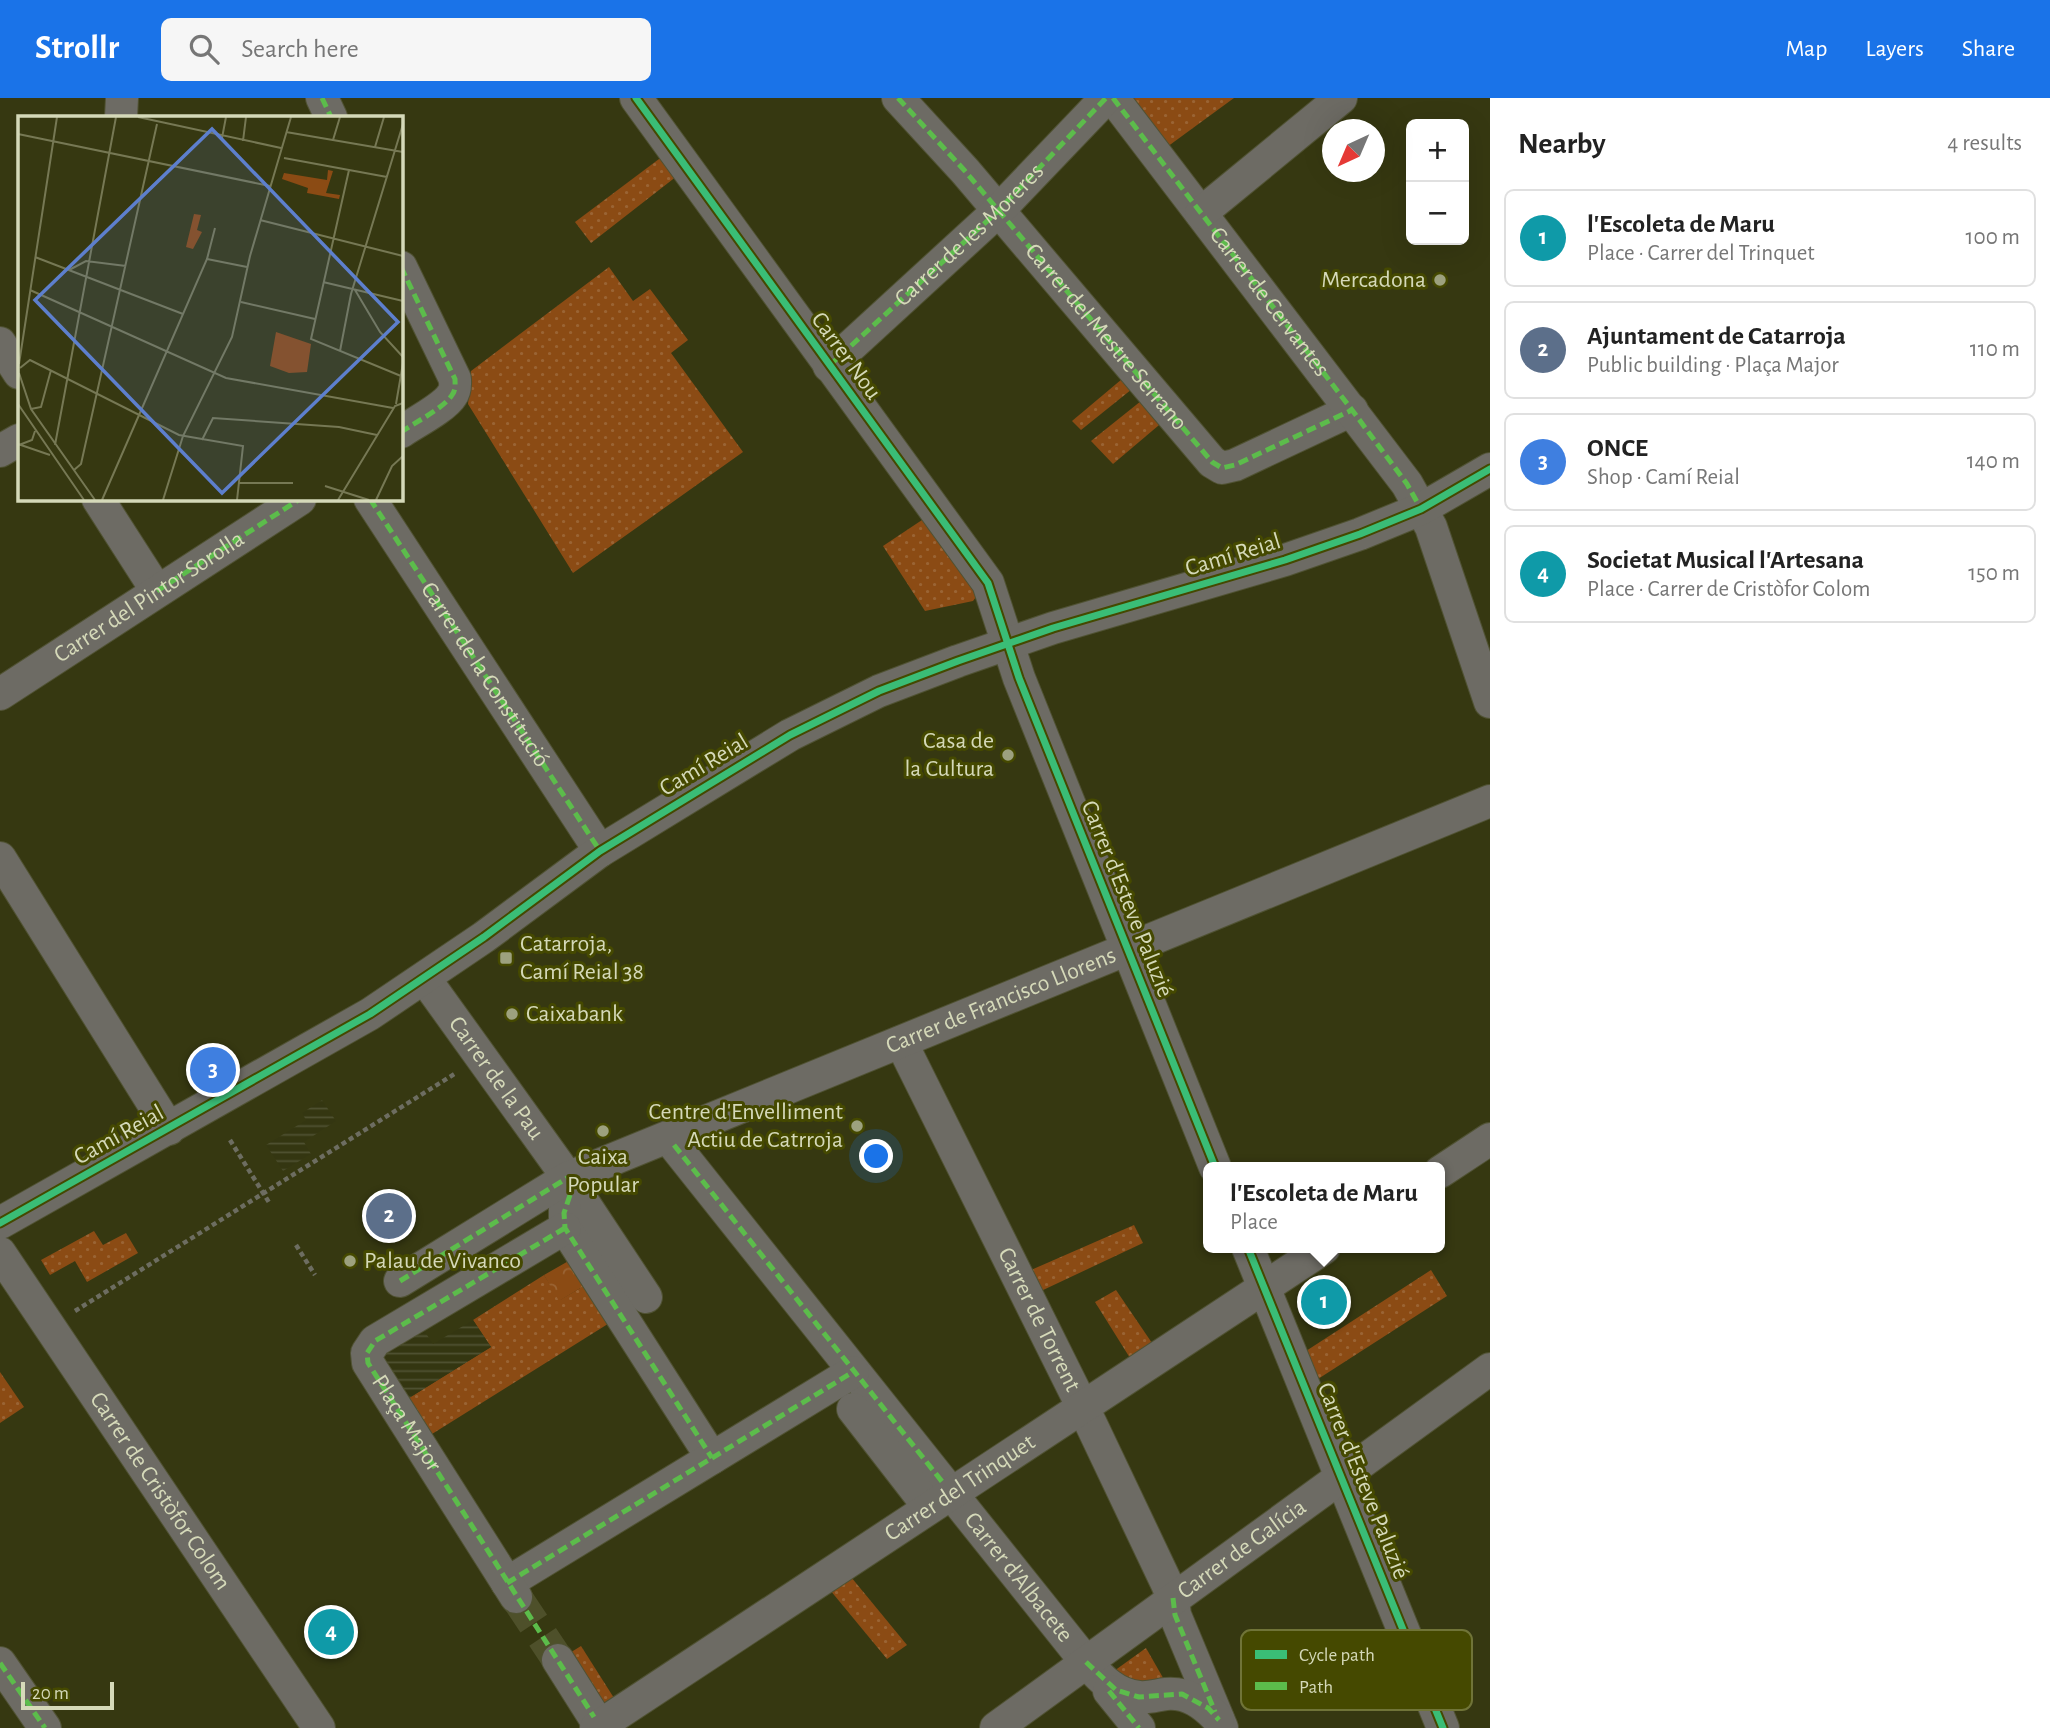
<!DOCTYPE html>
<html lang="en">
<head>
<meta charset="utf-8">
<style>
	:root { --surface:#fff; --page:#f6f6f6; --text:#222; --muted:#767676; --line:#e0e0e0; --accent:#1a73e8 }
	body { margin:0; font-family:"Alegreya Sans",sans-serif; background:var(--page); color:var(--text) }
	.controls { position:absolute; right:21px; top:21px; display:grid; overflow:hidden; border-radius:10px; box-shadow:0 7px 28px #0002 }
	.controls button { width:63px; height:63px; display:grid; place-items:center; padding:0; border:0; border-bottom:2px solid var(--line); background:var(--surface); color:var(--text); font:35px sans-serif }
	.compass { position:absolute; left:1322px; top:21px; width:63px; height:63px; border-radius:50%; background:var(--surface); box-shadow:0 7px 28px #0002; rotate:224deg }
	.scale { position:absolute; left:21px; bottom:18px; width:93px; box-sizing:border-box; padding-left:7px; border:4px solid #d5d9b9; border-top:0; font-size:19px; line-height:24px; white-space:nowrap; color:#d5d9b9; -webkit-text-stroke:5px #454900; paint-order:stroke }
	.you { position:absolute; left:877px; top:1059px; width:24px; height:24px; margin:-18px; border:5px solid #fff; border-radius:50%; background:#1a73e8; box-shadow:0 0 0 10px #1a73e833 }
	.badge { display:grid; place-items:center; width:46px; height:46px; border-radius:50%; background:var(--accent); color:#fff; font-size:23px; font-weight:700 }
	.pin { position:absolute; translate:-50% -50%; border:4px solid #fff; box-shadow:0 2px 7px #0006 }
	.popup { position:absolute; left:1203px; top:1064px; width:242px; height:91px; box-sizing:border-box; display:grid; place-content:center; border-radius:10px; background:var(--surface); filter:drop-shadow(0 2px 5px #0005); font-size:23px; white-space:nowrap; color:var(--muted) }
	.popup b { font-size:26px; color:var(--text) }
	.popup::after { content:''; position:absolute; left:50%; top:100%; margin-left:-14px; border:14px solid transparent; border-top-color:var(--surface) }
	.list { margin:0; padding:0; list-style:none }
	h2 { display:flex; justify-content:space-between; align-items:center; height:91px; margin:0; padding:0 28px; font-size:30px }
	h2 small { font-size:23px; font-weight:400; color:var(--muted) }
	.list li { display:grid; grid-template-columns:46px 1fr auto; gap:21px; align-items:center; box-sizing:border-box; height:98px; margin:0 14px 14px; padding:0 14px; border:2px solid var(--line); border-radius:10px }
	.list b { display:block; font-size:26px; white-space:nowrap }
	.list p { margin:0; font-size:23px; white-space:nowrap; color:var(--muted) }
	.list em { font-size:23px; font-style:normal; color:var(--muted) }
	.icon { flex:none; width:38px; height:38px; fill:none; stroke:currentColor; stroke-width:2; stroke-linecap:round; stroke-linejoin:round }
	.map { position:relative; flex:none; width:1490px; height:1630px; overflow:hidden }
	header { display:flex; align-items:center; gap:42px; box-sizing:border-box; height:98px; padding:0 35px; background:var(--accent); color:#fff }
	header strong { font-size:33px }
	nav { display:flex; gap:38px; margin-inline-start:auto; font-size:24px }
	.search { width:490px; height:63px; background:var(--page); display:flex; align-items:center; gap:18px; box-sizing:border-box; padding:0 24px; border-radius:10px; color:var(--muted); font-size:26px }
	main { display:flex }
	aside { flex:1; background:var(--surface) }
	.map>svg:first-child { display:block }
	.grass { fill:url(#grass-dots) }
	.park { fill:url(#park-crowns) }
	.water { fill:url(#water-rules) }
	.lines { fill:none; stroke-linecap:round; stroke-linejoin:round }
	.minor-tunnel { stroke:#4e502a; stroke-width:32; stroke-dasharray:32 16; stroke-linecap:butt }
	.minor-casing { stroke:#505233; stroke-width:34 }
	.path { stroke:#6d6d61; stroke-width:4.5; stroke-dasharray:5 3.5; stroke-linecap:butt }
	.minor { stroke:#6d6b64; stroke-width:32 }
	.quiet { stroke:#5cbc4b; stroke-width:5; stroke-dasharray:10 5; stroke-linecap:butt }
	.cycleway-casing { stroke:#454900; stroke-width:11 }
	.cycleway { stroke:#3abd76; stroke-width:7 }
	.poi-dot { fill:#9da17e; stroke:#454900; stroke-width:2.5 }
	.labels { text-anchor:middle; dominant-baseline:central; stroke-width:6; stroke-linejoin:round; paint-order:stroke }
	.street-label { font-size:24px; fill:#d5d9b9; stroke:#454900 }
	.poi-label { font-size:24px; fill:#d5d9b9; stroke:#454900; text-anchor:end }
	.inset-road { fill:none; stroke:#767854; stroke-width:2 }
	.view { fill:#5d7fcd; fill-opacity:0.15; stroke:#5d7fcd; stroke-width:3.5 }
	.inset-edge { fill:none; stroke:#d5d9b9; stroke-width:3.5 }
	.key { fill:#454900; stroke:#707438; stroke-width:2 }
	.key-label { font-size:19px; fill:#d5d9b9 }
</style>
</head>
<body>
<header>
<strong>Strollr</strong>
<div class="search"><svg class="icon" aria-label="search" viewBox="0 0 24 24"><circle cx="10" cy="10" r="6"/><path d="M15 15l6 6"/></svg>Search here</div>
<nav><a>Map</a><a>Layers</a><a>Share</a></nav>
</header>
<main>
<div class="map">
<svg width="1490" height="1630" viewBox="0 0 1490 1630">
	<defs>
		<pattern id="grass-dots" width="8" height="8" patternUnits="userSpaceOnUse" patternTransform="scale(1.75)"><rect width="8" height="8" fill="#8b4b14"/><path d="M2 2h.1M6 6h.1" fill="none" stroke="#9a6434" stroke-width="1.8" stroke-linecap="round"/></pattern>
		<pattern id="park-crowns" width="20" height="18" patternUnits="userSpaceOnUse" patternTransform="scale(1.75)"><rect width="20" height="18" fill="#8b4b14"/><path d="M2 6a3 3 0 1 1 6 0M12 15a3 3 0 1 1 6 0" fill="none" stroke="#9a6434"/></pattern>
		<pattern id="water-rules" width="6" height="5" patternUnits="userSpaceOnUse" patternTransform="scale(1.75)"><rect width="6" height="5" fill="#343611"/><path d="M0 2.5h6" fill="none" stroke="#505232"/></pattern>
	</defs>
	<rect width="100%" height="100%" fill="#363811"/>
	<g class="grass">
		<path d="M1128 0H1234L1167 49Z"/>
		<path d="M663 58 677 78 591 145 575 124Z"/>
		<path d="M609 169 633 203 650 191 688 242 671 255 743 354 573 475 468 306 471 273Z"/>
		<path d="M1128 276 1137 287 1081 332 1072 323Z"/>
		<path d="M1146 299 1165 322 1113 366 1091 343Z"/>
		<path d="M925 420 979 495 973 503 925 513 883 448Z"/>
		<path d="M1134 1127 1143 1145 1041 1193 1031 1172Z"/>
		<path d="M94 1133 103 1147 126 1135 138 1155 87 1184 75 1163 50 1177 41 1162Z"/>
		<path d="M1431 1172 1447 1198 1318 1281 1306 1253Z"/>
		<path d="M544 1177 560 1202 587 1186 611 1224 432 1336 409 1300 491 1249 473 1222Z"/>
		<path d="M1116 1192 1152 1245 1130 1260 1095 1204Z"/>
		<path d="M0 1274 24 1309 0 1325Z"/>
		<path d="M851 1479 907 1547 887 1561 830 1492Z"/>
		<path d="M581 1548 614 1600 602 1608 568 1556Z"/>
		<path d="M1146 1550 1166 1585 1139 1588 1114 1573Z"/>
	</g>
	<path class="park" d="M572 1161 587 1186 559 1203 544 1177Z"/>
	<g class="water">
		<path d="M322 1002 336 1023 304 1044 311 1056 283 1073 266 1047 306 1022 302 1015Z"/>
		<path d="M473 1222 491 1249 409 1300 382 1257 423 1231 433 1246Z"/>
	</g>
	<g class="lines">
		<path class="minor-tunnel" d="M516 1499 558 1562"/>
		<g class="minor-casing">
			<g id="minor">
				<path d="M322 0 331 19"/>
				<path d="M636 0 988 485 1019 580 1215 1069"/>
				<path d="M898 0 965 73 1212 364 1222 370 1235 367 1352 312"/>
				<path d="M1113 0 1407 386 1431 429 1490 604"/>
				<path d="M121 19 122 0"/>
				<path d="M1201 115 1341 0"/>
				<path d="M401 169 455 281C455 286 456 292 452 297 444 310 414 325 401 334"/>
				<path d="M0 245 19 275"/>
				<path id="s1" d="M829 268 998 113 1106 0"/>
				<path d="M0 353 19 342"/>
				<path d="M98 401 157 493"/>
				<path d="M370 401 600 753"/>
				<path id="s2" d="M0 596 300 401"/>
				<path d="M0 760 169 1031"/>
				<path id="s3" d="M425 881 558 1066 646 1199"/>
				<path id="s4" d="M901 944 1091 1326 1167 1486 1173 1500 1175 1517 1222 1630"/>
				<path d="M674 1047 944 1386"/>
				<path d="M1440 1074 1490 1041"/>
				<path d="M565 1111V1130L712 1360"/>
				<path d="M0 1125 370 916 484 839 600 753 790 637 879 593 958 563 1053 530 1285 462 1360 436 1421 411 1490 371"/>
				<path d="M1248 1150 1443 1630"/>
				<path id="s5" d="M0 1155 319 1630"/>
				<path id="s6" d="M400 1183 567 1080 1490 703"/>
				<path d="M853 1311 929 1409"/>
				<path id="s7" d="M951 1395 1086 1564C1101 1581 1116 1597 1139 1599 1149 1600 1157 1597 1166 1596 1188 1594 1204 1606 1218 1621"/>
				<path d="M507 1485 853 1274"/>
				<path d="M516 1499 368 1265 367 1255 375 1243 565 1130"/>
				<path d="M558 1562 594 1619"/>
				<path d="M0 1565 45 1630"/>
				<path d="M1109 1593 1139 1630"/>
				<path id="s8" d="M596 1630 1324 1150"/>
				<path id="s9" d="M996 1630 1490 1271"/>
			</g>
		</g>
		<g class="path">
			<path d="M230 1042 270 1106"/>
			<path d="M296 1147 315 1177"/>
			<path d="M75 1213 456 975"/>
		</g>
		<use href="#minor" class="minor"/>
		<g class="quiet">
			<path d="M322 0 331 19"/>
			<path id="s10" d="M898 0 965 73 1212 364 1222 370 1235 367 1352 312"/>
			<path id="s11" d="M1113 0 1352 312 1407 386 1421 411"/>
			<path d="M401 169 455 281C455 286 456 292 452 297 444 310 414 325 401 334"/>
			<path d="M829 268 998 113 1106 0"/>
			<path id="s12" d="M370 401 600 753"/>
			<path d="M157 493 300 401"/>
			<path d="M674 1047 944 1386"/>
			<path d="M570 1097 564 1115 565 1130 712 1360"/>
			<path id="s13" d="M565 1130 375 1243 367 1255 368 1265 594 1619"/>
			<path d="M400 1183 567 1080"/>
			<path d="M507 1485 853 1274"/>
			<path d="M1173 1500 1175 1517 1215 1614"/>
			<path d="M1086 1564 1116 1592 1139 1599 1182 1596 1208 1610 1219 1622"/>
			<path d="M0 1565 45 1630"/>
			<path d="M1109 1593 1139 1630"/>
		</g>
		<g class="cycleway-casing">
			<g id="cycleway">
				<path d="M636 0 988 485 1019 580 1215 1069"/>
				<path d="M0 1125 370 916 484 839 600 753 790 637 879 593 958 563 1053 530 1285 462 1360 436 1421 411 1490 371"/>
				<path d="M1248 1150 1443 1630"/>
			</g>
		</g>
		<use href="#cycleway" class="cycleway"/>
	</g>
	<g class="poi-dot">
		<circle cx="1440" cy="182" r="7"/>
		<circle cx="1008" cy="657" r="7"/>
		<rect x="499" y="853" width="14" height="14" rx="3.5"/>
		<circle cx="512" cy="916" r="7"/>
		<circle cx="857" cy="1028" r="7"/>
		<circle cx="603" cy="1033" r="7"/>
		<circle cx="350" cy="1163" r="7"/>
	</g>
	<g class="labels">
		<g class="street-label">
			<text stroke="none"><textPath href="#s1" startOffset="192">Carrer de les Moreres</textPath></text>
			<text stroke="none"><textPath href="#s11" startOffset="257">Carrer de Cervantes</textPath></text>
			<text stroke="none"><textPath href="#s10" startOffset="317">Carrer del Mestre Serrano</textPath></text>
			<text transform="translate(846 258) rotate(54)">Carrer Nou</text>
			<text transform="translate(1233 457) rotate(-17)">Camí Reial</text>
			<text stroke="none"><textPath href="#s2" startOffset="178">Carrer del Pintor Sorolla</textPath></text>
			<text stroke="none"><textPath href="#s12" startOffset="210">Carrer de la Constitució</textPath></text>
			<text transform="translate(704 667) rotate(-31)">Camí Reial</text>
			<text transform="translate(1127 801) rotate(68)">Carrer d'Esteve Paluzié</text>
			<text stroke="none"><textPath href="#s6" startOffset="665">Carrer de Francisco Llorens</textPath></text>
			<text stroke="none"><textPath href="#s3" startOffset="122">Carrer de la Pau</textPath></text>
			<text transform="translate(119 1037) rotate(-29)">Camí Reial</text>
			<text stroke="none"><textPath href="#s4" startOffset="310">Carrer de Torrent</textPath></text>
			<text stroke="none"><textPath href="#s13" startOffset="317">Plaça Major</textPath></text>
			<text transform="translate(1363 1383) rotate(68)">Carrer d'Esteve Paluzié</text>
			<text stroke="none"><textPath href="#s8" startOffset="436">Carrer del Trinquet</textPath></text>
			<text stroke="none"><textPath href="#s5" startOffset="287">Carrer de Cristòfor Colom</textPath></text>
			<text stroke="none"><textPath href="#s9" startOffset="304">Carrer de Galícia</textPath></text>
			<text stroke="none"><textPath href="#s7" startOffset="108">Carrer d'Albacete</textPath></text>
		</g>
		<g class="poi-label">
			<text x="1426" y="182">Mercadona</text>
			<text x="994" y="643">Casa de<tspan x="994" dy="28">la Cultura</tspan></text>
			<text x="520" y="846" text-anchor="start">Catarroja,<tspan x="520" dy="28">Camí Reial 38</tspan></text>
			<text x="526" y="916" text-anchor="start">Caixabank</text>
			<text x="843" y="1014">Centre d'Envelliment<tspan x="843" dy="28">Actiu de Catrroja</tspan></text>
			<text x="603" y="1059" text-anchor="middle">Caixa<tspan x="603" dy="28">Popular</tspan></text>
			<text x="364" y="1163" text-anchor="start">Palau de Vivanco</text>
		</g>
	</g>
	<g transform="translate(18 18)">
		<rect width="385" height="385" fill="#363811"/>
		<path d="M310 54 315 55 308 77 322 79 321 83 289 77 290 72 264 63 266 57 309 64ZM176 98 183 99 179 114 184 116 175 133 168 131ZM258 216 293 228 289 256 271 257 252 250Z" fill="#8b4b14"/>
		<path class="inset-road" d="M120 1 263 32M268 16 385 36M0 18 252 70M204 22 208 1M315 24 322 1M225 25 228 1M357 31 366 1M266 42 369 61M331 54 293 223 383 260M242 104 385 140M17 141 165 198M189 143 229 151M51 154 68 145 108 150M305 166 385 185M12 174 208 262 375 292M337 174 362 216 385 241M223 186 297 203M322 235 333 178 385 8M1 248 39 1M2 252 12 244 161 319 225 330 219 384M1 257 13 293 77 384M0 288 66 384M378 288 385 247M13 293 23 291 33 254M184 324 195 302 321 311 359 319M0 328 32 339M1 329 14 324 17 315M37 329 98 1M56 354 63 348 139 8M220 367H275M307 370 351 384M84 384 189 143 197 112M145 384 165 320 214 221 232 140 273 1M320 384 377 290 385 287M358 384 374 350 385 340"/>
		<path class="view" d="M194 13 380 206 204 377 17 184Z"/>
		<rect width="385" height="385" class="inset-edge"/>
	</g>
	<rect x="1241" y="1532" width="231" height="80" rx="10" class="key"/>
	<rect x="1255" y="1552" width="32" height="9" fill="#3abd76"/>
	<rect x="1255" y="1584" width="32" height="8" fill="#5cbc4b"/>
	<g class="key-label">
		<text x="1299" y="1563">Cycle path</text>
		<text x="1299" y="1595">Path</text>
	</g>
</svg>
<div class="controls">
<button>+</button>
<button>−</button>
</div>
<svg class="compass" viewBox="-18 -18 36 36"><path d="M0-13l5 13h-10z" fill="#e53935"/><path d="M0 13l5-13h-10z" fill="#767676"/></svg>
<div class="scale">20 m</div>
<div class="you"></div>
<div class="pin badge" style="left:1324px;top:1204px;background:#0f9aa8">1</div>
<div class="popup"><b>l'Escoleta de Maru</b>Place</div>
<div class="pin badge" style="left:389px;top:1118px;background:#5c6f8a">2</div>
<div class="pin badge" style="left:213px;top:972px;background:#3f7fe0">3</div>
<div class="pin badge" style="left:331px;top:1534px;background:#0f9aa8">4</div>
</div>
<aside>
<h2>Nearby<small>4 results</small></h2>
<ul class="list">
<li><span class="badge" style="background:#0f9aa8">1</span><div><b>l'Escoleta de Maru</b><p>Place · Carrer del Trinquet</p></div><em>100 m</em></li>
<li><span class="badge" style="background:#5c6f8a">2</span><div><b>Ajuntament de Catarroja</b><p>Public building · Plaça Major</p></div><em>110 m</em></li>
<li><span class="badge" style="background:#3f7fe0">3</span><div><b>ONCE</b><p>Shop · Camí Reial</p></div><em>140 m</em></li>
<li><span class="badge" style="background:#0f9aa8">4</span><div><b>Societat Musical l'Artesana</b><p>Place · Carrer de Cristòfor Colom</p></div><em>150 m</em></li>
</ul>
</aside>
</main>
</body>
</html>
